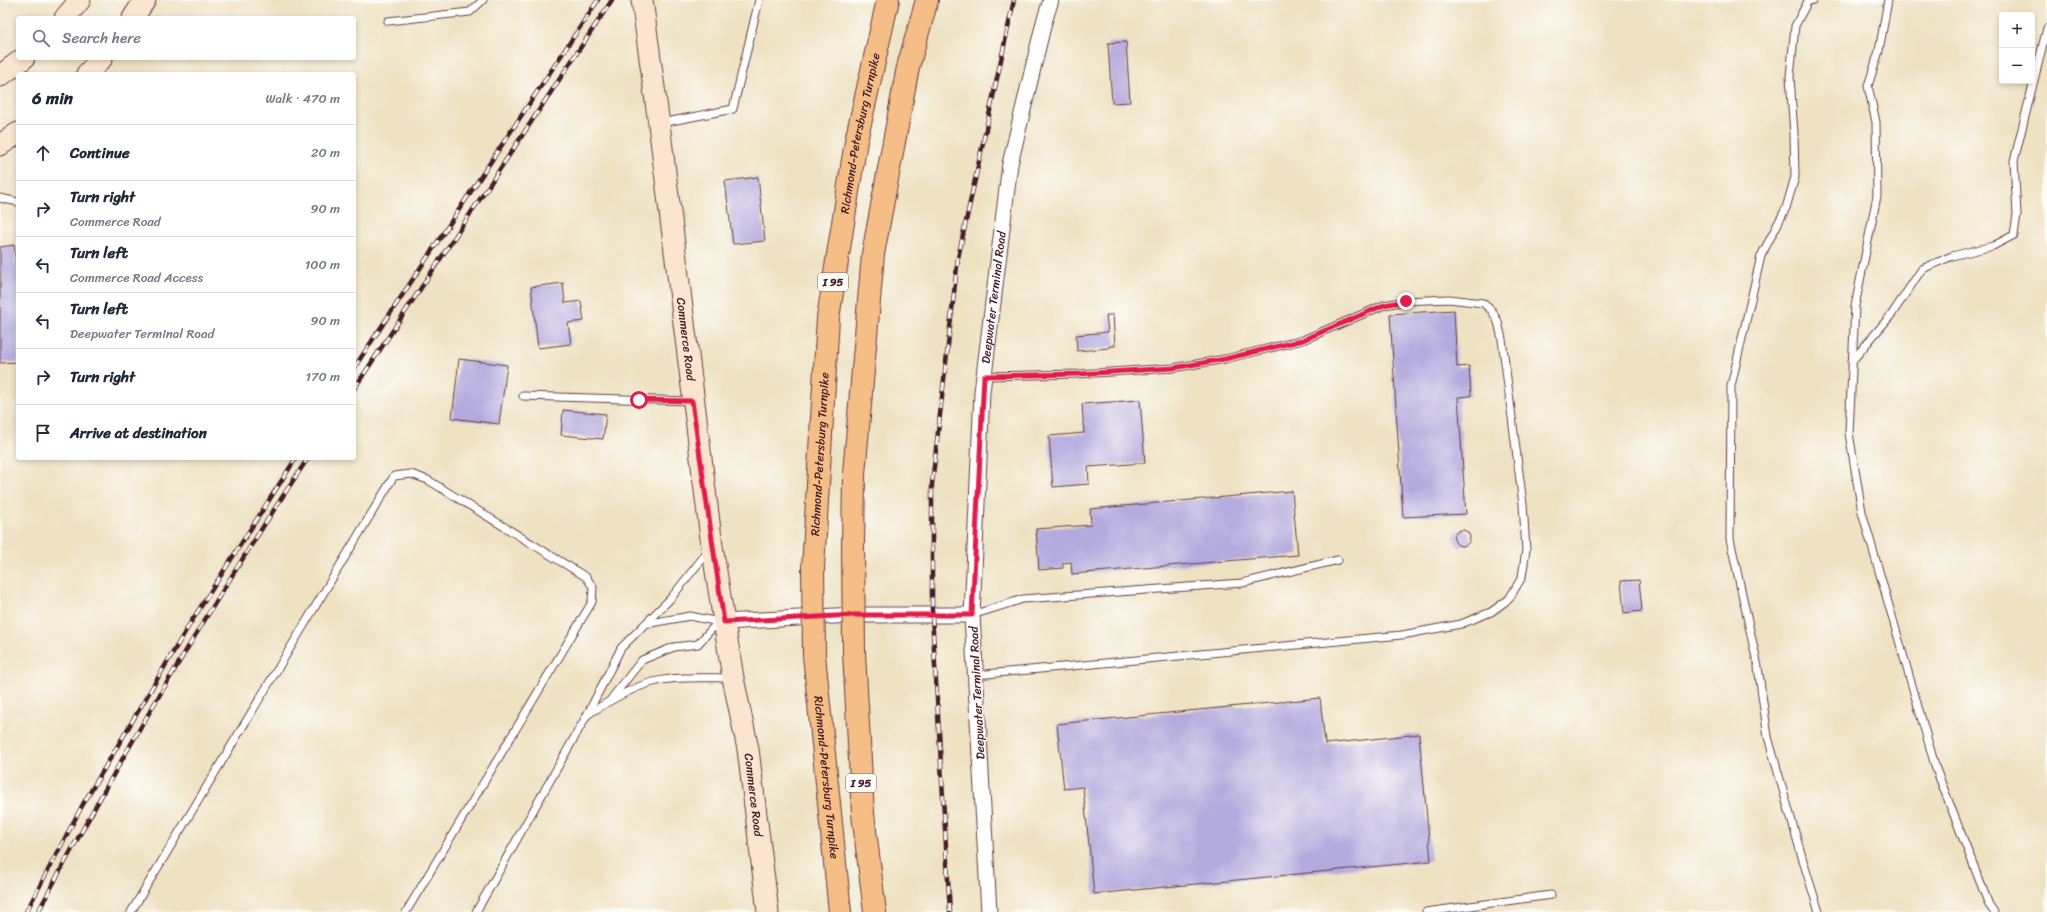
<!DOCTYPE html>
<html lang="en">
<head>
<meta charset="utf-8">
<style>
	:root { --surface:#fff; --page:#f2f2f3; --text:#1f2937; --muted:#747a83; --line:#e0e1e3 }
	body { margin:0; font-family:Sriracha,sans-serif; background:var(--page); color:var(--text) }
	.controls { position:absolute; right:12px; top:12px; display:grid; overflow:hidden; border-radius:4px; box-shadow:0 2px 6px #0003 }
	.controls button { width:36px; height:36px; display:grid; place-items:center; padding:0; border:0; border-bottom:1px solid var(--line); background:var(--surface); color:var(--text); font:20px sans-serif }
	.stop { position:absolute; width:12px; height:12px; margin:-9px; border:3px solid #e11d48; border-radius:50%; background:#fff }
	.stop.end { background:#e11d48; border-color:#fff; box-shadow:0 1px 4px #0008 }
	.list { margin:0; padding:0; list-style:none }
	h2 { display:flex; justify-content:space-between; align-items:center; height:52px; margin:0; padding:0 16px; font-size:17px }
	h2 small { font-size:13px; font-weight:400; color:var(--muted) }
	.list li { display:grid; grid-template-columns:26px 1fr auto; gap:12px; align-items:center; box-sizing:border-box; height:56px; padding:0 16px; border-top:1px solid var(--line) }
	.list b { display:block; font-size:15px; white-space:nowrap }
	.list p { margin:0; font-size:13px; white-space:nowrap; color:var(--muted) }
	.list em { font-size:13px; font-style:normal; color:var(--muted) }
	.icon { flex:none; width:22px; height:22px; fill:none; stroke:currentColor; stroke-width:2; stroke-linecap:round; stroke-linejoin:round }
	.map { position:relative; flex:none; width:2047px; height:912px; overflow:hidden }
	.search { position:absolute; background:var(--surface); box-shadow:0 2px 6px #0003; left:16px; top:16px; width:340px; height:44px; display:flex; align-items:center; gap:10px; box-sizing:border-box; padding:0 14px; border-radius:4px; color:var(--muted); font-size:15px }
	.panel { position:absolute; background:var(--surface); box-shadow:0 2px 6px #0003; left:16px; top:72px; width:340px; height:388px; border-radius:4px }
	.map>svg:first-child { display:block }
	.building { fill:#b3aade }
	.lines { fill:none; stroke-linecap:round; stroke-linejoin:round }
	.service-casing { stroke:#633c42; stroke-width:9 }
	.minor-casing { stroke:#633c42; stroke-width:17 }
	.secondary-casing { stroke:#633c42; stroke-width:23 }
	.motorway-casing { stroke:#633c42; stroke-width:24 }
	.service { stroke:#fff; stroke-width:7 }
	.minor { stroke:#fff; stroke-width:15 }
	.secondary { stroke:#fbe5cf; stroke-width:21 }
	.motorway { stroke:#f6be87; stroke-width:22 }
	.rail-casing { stroke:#4a1f2b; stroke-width:4.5 }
	.rail { stroke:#fdfcf7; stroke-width:3; stroke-dasharray:9; stroke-linecap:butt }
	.motorway-bridge-casing { stroke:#633c42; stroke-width:24; stroke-linecap:butt }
	.motorway-bridge { stroke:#f6be87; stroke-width:22 }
	.route { stroke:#e11d48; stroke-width:5 }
	.labels { text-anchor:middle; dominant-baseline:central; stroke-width:3; stroke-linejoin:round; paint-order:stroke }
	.shield { fill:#fdfcf7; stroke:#806168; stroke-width:1 }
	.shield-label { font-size:11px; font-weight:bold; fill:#4a1f2b }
	.street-label { font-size:12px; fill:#4a1f2b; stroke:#fdfcf7 }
</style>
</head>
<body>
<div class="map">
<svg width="2047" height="912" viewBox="0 0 2047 912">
	<rect width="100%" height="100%" fill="#fdfcf7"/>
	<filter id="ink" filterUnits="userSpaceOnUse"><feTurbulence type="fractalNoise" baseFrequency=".025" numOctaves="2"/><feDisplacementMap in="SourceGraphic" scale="8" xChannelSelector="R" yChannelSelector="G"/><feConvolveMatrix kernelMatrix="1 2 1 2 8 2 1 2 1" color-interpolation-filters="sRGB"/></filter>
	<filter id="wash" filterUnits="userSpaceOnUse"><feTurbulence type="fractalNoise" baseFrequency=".012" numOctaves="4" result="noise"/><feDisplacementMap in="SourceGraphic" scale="16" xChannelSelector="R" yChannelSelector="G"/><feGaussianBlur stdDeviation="0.9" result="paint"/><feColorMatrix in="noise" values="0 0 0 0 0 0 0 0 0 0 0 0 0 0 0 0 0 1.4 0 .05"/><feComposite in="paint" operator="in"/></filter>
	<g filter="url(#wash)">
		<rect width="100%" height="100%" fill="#eee2c2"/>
		<g id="blocks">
			<g class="building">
				<path d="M1126 42 1130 102 1112 103 1108 43Z"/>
				<path d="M758 177 765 241 733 244 725 181Z"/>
				<path d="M14 245 16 264H18V362L0 363V247Z"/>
				<path d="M563 283 565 303 581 301 584 321 568 323 571 344 538 348 531 287Z"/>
				<path d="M1454 310 1457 367 1469 366 1471 396 1458 397 1466 514 1403 517 1390 314Z"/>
				<path d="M1106 315H1113L1115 346H1109V348L1077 351 1076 335 1108 332Z"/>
				<path d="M459 359 507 365 499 424 452 418Z"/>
				<path d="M1140 400 1145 463 1088 467 1089 484 1053 487 1049 436 1084 433 1082 404Z"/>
				<path d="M563 410 606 414 603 439 561 435Z"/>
				<path d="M1292 491 1298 555 1072 574 1071 562 1063 563V568L1039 570 1036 529 1091 525 1090 509Z"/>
				<circle cx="1462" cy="538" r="8"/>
				<path d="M1639 580 1642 611 1624 613 1621 581Z"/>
				<path d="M1320 698 1325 744 1419 734 1431 861 1094 894 1083 787 1064 789 1057 724Z"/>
			</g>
		</g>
	</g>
	<g filter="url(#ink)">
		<use href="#blocks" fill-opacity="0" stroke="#633c42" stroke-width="1"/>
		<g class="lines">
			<g class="service-casing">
				<g id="service">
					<path d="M1813 0 1808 1 1795 26 1790 77 1794 134 1795 177 1786 208 1761 256 1731 386 1730 539 1758 667 1768 737 1804 864 1819 912"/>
					<path d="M1888 0 1879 51 1868 86 1876 122 1877 196 1855 306 1849 433 1862 512 1936 769 1989 905 1994 912"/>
					<path d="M388 21 470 12 483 0"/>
					<path d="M661 123 733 109 759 0"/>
					<path d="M0 198 18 202"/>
					<path d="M1852 361 1892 314 1922 269 1952 256 1993 246 2014 235 2017 214 2014 161 2047 28"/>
					<path d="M523 396 691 401"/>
					<path d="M972 615 1023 599 1242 583 1338 560"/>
					<path d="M645 624 690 616 719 622"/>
					<path d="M976 675 1402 635 1461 624 1491 612 1509 599 1522 577 1526 550 1523 504 1502 339 1498 322 1492 311 1483 303 1449 299 1406 301 1384 305 1303 340 1225 359 1173 368 1079 374 984 376"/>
					<path d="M611 699 642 660 674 647 698 644 717 623"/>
					<path d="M587 715C607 702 630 688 653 682 678 676 705 678 730 678"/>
					<path d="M131 912 394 476 411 474 428 480 586 577 593 587 592 602 406 912"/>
					<path d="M476 912 587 715 621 648 671 598 709 550"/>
					<path d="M1426 912 1551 895"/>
				</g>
			</g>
			<g class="minor-casing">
				<g id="minor">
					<path d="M724 622 854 615H972"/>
					<path id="s1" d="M989 912 972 615 982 392 1010 164 1044 22 1051 0"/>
				</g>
			</g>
			<g class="secondary-casing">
				<g id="secondary">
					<path id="s2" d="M642 0 659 124 712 546 733 678 748 749 768 912"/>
					<path d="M65 18 80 0"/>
					<path d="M133 18 145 0"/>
					<path d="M87 74 102 58"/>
					<path d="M0 76 24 58"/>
					<path d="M0 145 18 133"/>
				</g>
			</g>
			<g class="motorway-casing">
				<g id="motorway">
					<path d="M853 547 854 474 873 254 908 67 927 0"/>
					<path id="s3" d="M813 568 828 318 856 141 888 0"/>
					<path d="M854 653 863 814 875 912"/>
					<path id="s4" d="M814 655 840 912"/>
				</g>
			</g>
			<use href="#service" class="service"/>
			<use href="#minor" class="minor"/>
			<use href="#secondary" class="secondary"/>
			<use href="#motorway" class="motorway"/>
			<g class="rail-casing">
				<g id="rail">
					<path d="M354 368 598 0"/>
					<path d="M354 389 612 0"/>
					<path d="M26 912 82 806 191 622 296 458"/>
					<path d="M38 912C121 756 210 605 308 458"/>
					<path d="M950 912 932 616V484L958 258 1014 0"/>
				</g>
			</g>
			<use href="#rail" class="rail"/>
			<g class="motorway-bridge-casing">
				<g id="motorway-bridge">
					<path d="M853 547 854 653"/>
					<path d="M813 568 814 655"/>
				</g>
			</g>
			<use href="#motorway-bridge" class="motorway-bridge"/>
		</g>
	</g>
	<g class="lines" filter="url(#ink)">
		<path class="route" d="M639 400 692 401 724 622 854 615H972L984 376 1079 374 1173 368 1225 359 1303 340 1384 305 1406 301"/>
	</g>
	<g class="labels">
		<g class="shield">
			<rect x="818" y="273" width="30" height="18" rx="3"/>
			<rect x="846" y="774" width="30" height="18" rx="3"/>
		</g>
		<g class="shield-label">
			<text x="833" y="282">I 95</text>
			<text x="861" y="783">I 95</text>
		</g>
		<g class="street-label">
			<text stroke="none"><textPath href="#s3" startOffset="438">Richmond-Petersburg Turnpike</textPath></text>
			<text stroke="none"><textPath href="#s1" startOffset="616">Deepwater Terminal Road</textPath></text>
			<text stroke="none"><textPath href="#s2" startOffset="342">Commerce Road</textPath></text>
			<text stroke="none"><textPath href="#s3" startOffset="114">Richmond-Petersburg Turnpike</textPath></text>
			<text transform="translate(977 693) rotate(-93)">Deepwater Terminal Road</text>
			<text stroke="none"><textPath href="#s4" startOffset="123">Richmond-Petersburg Turnpike</textPath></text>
			<text stroke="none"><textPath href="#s2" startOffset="803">Commerce Road</textPath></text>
		</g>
	</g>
</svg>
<div class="controls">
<button>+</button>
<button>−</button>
</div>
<div class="stop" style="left:639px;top:400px"></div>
<div class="stop end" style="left:1406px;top:301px"></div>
<div class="search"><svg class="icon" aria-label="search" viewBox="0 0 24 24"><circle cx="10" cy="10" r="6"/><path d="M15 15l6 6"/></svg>Search here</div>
<section class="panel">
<h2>6 min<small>Walk · 470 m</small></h2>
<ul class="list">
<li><svg class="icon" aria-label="ahead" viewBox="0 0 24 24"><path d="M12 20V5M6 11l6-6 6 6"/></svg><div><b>Continue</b></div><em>20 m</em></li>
<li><svg class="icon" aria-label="right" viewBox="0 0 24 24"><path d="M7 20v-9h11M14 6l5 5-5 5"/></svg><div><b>Turn right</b><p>Commerce Road</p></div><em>90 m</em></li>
<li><svg class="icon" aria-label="left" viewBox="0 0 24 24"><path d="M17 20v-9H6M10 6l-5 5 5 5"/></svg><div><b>Turn left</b><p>Commerce Road Access</p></div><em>100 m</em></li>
<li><svg class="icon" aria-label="left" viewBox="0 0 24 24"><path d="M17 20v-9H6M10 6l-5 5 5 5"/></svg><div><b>Turn left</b><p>Deepwater Terminal Road</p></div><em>90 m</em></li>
<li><svg class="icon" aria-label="right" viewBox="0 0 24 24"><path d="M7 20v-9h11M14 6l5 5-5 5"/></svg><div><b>Turn right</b></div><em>170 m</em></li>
<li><svg class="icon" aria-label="arrive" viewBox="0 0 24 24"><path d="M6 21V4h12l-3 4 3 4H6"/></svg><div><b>Arrive at destination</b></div></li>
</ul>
</section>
</div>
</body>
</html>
